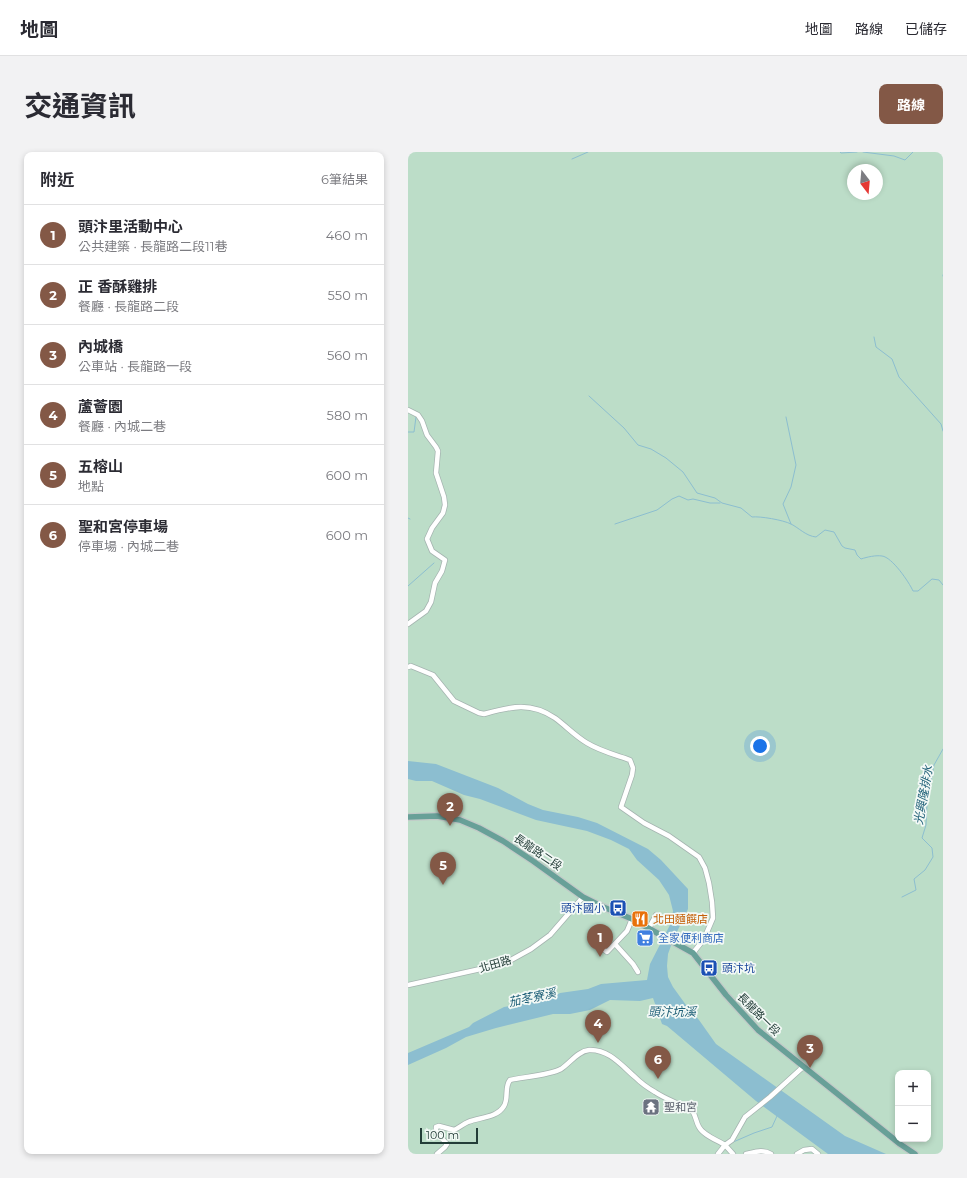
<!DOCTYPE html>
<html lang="zh-TW">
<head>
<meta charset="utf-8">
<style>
	:root { --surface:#fff; --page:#f2f2f3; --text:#2b2b33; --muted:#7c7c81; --line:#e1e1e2; --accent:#835846 }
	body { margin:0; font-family:Montserrat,"Noto Sans TC",sans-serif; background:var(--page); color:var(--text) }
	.controls { position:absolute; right:12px; bottom:12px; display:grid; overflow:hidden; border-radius:8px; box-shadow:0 2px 6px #0003 }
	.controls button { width:36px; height:36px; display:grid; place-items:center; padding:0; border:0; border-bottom:1px solid var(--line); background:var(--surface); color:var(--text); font:20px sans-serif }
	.compass { position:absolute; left:439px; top:12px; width:36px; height:36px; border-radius:50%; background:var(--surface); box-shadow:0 2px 6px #0003; rotate:164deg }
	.scale { position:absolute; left:12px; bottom:10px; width:58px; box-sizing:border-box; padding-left:4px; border:2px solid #233d38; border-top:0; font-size:11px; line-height:14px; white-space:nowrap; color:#233d38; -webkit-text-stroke:3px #f3f9f6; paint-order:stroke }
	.you { position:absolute; left:352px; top:594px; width:14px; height:14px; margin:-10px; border:3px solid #fff; border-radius:50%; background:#1a73e8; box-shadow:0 0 0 6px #1a73e833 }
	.badge { display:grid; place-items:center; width:26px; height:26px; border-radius:50%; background:var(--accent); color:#fff; font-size:13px; font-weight:700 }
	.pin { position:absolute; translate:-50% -33px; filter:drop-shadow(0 1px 2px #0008) }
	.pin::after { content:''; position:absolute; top:21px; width:14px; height:12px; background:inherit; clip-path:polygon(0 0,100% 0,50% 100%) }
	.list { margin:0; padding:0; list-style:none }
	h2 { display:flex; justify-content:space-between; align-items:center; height:52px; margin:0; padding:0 16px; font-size:17px }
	h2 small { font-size:13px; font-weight:400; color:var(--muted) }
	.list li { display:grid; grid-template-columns:26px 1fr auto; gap:12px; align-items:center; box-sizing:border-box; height:60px; padding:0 16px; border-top:1px solid var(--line) }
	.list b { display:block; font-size:15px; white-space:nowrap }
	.list p { margin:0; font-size:13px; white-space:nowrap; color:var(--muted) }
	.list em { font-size:13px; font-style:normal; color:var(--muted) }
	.map { position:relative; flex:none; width:535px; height:1002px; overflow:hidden; border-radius:8px }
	header { display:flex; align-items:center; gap:24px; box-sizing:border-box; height:56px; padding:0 20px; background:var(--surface); border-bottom:1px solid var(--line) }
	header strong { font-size:19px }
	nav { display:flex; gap:22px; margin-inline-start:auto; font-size:14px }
	.intro { display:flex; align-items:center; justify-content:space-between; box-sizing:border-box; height:96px; padding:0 24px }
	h1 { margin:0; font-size:28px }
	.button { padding:10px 18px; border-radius:8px; background:var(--accent); color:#fff; font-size:14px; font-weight:700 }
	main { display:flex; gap:24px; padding:0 24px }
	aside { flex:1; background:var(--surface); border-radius:8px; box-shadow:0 2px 6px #0003 }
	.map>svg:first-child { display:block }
	.green { fill:#bcddc8; fill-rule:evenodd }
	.water { fill:#8cbed0 }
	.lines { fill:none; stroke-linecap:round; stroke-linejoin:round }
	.stream { stroke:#8cbed0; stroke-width:1 }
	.minor-casing { stroke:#a5b4b0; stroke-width:6 }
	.major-casing { stroke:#c1c9c7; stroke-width:8 }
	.minor { stroke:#fff; stroke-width:4.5 }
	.major { stroke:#68a098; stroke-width:5.5 }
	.labels { text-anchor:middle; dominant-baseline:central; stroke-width:3.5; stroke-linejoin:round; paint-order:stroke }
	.street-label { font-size:11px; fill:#233d38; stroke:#f3f9f6 }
	.transit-label { font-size:11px; fill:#164399; stroke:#f3f9f6; text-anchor:end }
	.food-label { font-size:11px; fill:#c56008; stroke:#f3f9f6; text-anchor:start }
	.shop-label { font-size:11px; fill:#366cbe; stroke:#f3f9f6; text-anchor:start }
	.worship-label { font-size:11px; fill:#5b616d; stroke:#f3f9f6; text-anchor:start }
	.water-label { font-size:12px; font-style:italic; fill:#1e5f77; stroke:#f3f9f6 }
</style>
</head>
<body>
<header>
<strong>地圖</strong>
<nav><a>地圖</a><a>路線</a><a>已儲存</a></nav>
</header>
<div class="intro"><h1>交通資訊</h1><a class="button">路線</a></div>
<main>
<aside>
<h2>附近<small>6筆結果</small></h2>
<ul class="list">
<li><span class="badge">1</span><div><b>頭汴里活動中心</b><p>公共建築 · 長龍路二段11巷</p></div><em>460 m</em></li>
<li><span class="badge">2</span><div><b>正 香酥雞排</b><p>餐廳 · 長龍路二段</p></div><em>550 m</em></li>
<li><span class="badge">3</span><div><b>內城橋</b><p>公車站 · 長龍路一段</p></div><em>560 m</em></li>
<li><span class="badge">4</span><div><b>蘆薈園</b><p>餐廳 · 內城二巷</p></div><em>580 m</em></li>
<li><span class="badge">5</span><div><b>五榕山</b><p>地點</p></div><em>600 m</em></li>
<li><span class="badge">6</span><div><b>聖和宮停車場</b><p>停車場 · 內城二巷</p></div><em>600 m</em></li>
</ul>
</aside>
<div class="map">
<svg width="535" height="1002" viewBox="0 0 535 1002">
	<rect width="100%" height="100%" fill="#e2ece9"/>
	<path class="green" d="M0 0H535V1002H0ZM445 18H469V42H445ZM490 921H520V987H490Z"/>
	<path class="water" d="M0 609 28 612 90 636 120 652 135 658 170 665 189 671 240 697 253 708 280 737V757L265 788 260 802 259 814 260 825 265 835 278 853 291 868 308 892 437 984 478 1002H420L348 949 265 879 259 874 254 872 245 846 232 849 202 848 182 858 162 862H145L88 876 58 885 38 896 0 913V901L61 875 65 871 96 855 120 851 145 845 152 841 180 837 193 832 239 828 242 812 263 771 265 759 261 743 251 728 229 708 221 697 203 688 179 679 128 668 72 647 56 643 24 629H8L0 627Z"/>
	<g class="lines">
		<g class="stream">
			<path d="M432 0 433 1 449 0"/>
			<path d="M455 0 486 4 497 8 505 0"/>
			<path d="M164 7 180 0"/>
			<path d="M535 123V124"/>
			<path d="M466 185 468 195 484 207 491 225 533 272 535 279"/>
			<path d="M181 244 216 276 230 293 243 297 258 306 275 320 289 341 307 346 314 351 333 356 344 365C352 364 375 368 383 372 391 376 398 384 408 385L417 378 426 380 434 394 437 396 447 398 449 403 453 407C459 405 468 403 474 404 484 405 501 430 505 439H510L524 427 531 428 535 433"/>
			<path d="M378 265 388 313 383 335 375 352 383 372"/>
			<path d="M0 280H6L8 265"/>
			<path d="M0 366 2 367"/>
			<path d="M207 372 249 358 264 347 271 344 280 348 285 347 302 351H312"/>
			<path d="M0 434 26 411"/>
			<path d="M494 745 508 738 506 727 517 718 525 705 524 696 514 686 518 673 519 651 526 613 535 597"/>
			<path d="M323 991 346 981 364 975 369 964"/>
		</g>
		<g class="minor-casing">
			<g id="minor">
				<path d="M0 258 10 263 14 269 19 283 28 295 30 299 28 321 36 345 37 353 35 361 24 376 19 387 24 399 37 408 34 419 27 431 23 450 18 459 0 472"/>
				<path d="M0 515 3 514 25 523 46 549 71 561 76 562C102 555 122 549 147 566 158 574 167 584 179 591 192 599 208 603 222 608L225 616 224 623 213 655 236 671 261 684 291 705 297 716 301 731 304 750 305 766 296 787 285 801"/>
				<path d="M241 776 248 763"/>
				<path d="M207 792 225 812 230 820"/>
				<path d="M194 796 199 800 219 779 224 767"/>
				<path d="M0 833 77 816 103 808 123 797 142 783 175 745"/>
				<path d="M29 1002 37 995 39 992 28 980V975L31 974 46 978C51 976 55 972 60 970 72 965 89 966 96 954 101 946 96 935 102 928 116 925 142 923 153 917 162 911 170 899 181 898 201 897 214 914 227 925 233 931 240 936 247 940 259 948 273 952 285 960 288 965 288 970 291 975 295 983 309 988 317 993L324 988 337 965 362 945 395 915"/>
				<path d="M310 1002 317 993 325 1002"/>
				<path d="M338 1002C347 1000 355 997 363 1002"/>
				<path d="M389 1002 396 998 404 997 410 1002"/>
			</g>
		</g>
		<g class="major-casing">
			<path id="major" d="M0 665 29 664 52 668 71 676 95 689 125 709 175 745 193 754 224 767 285 801 318 843 350 878 492 992 507 1002"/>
		</g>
		<use href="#minor" class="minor"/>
		<use href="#major" class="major"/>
	</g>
	<defs>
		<g id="bus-square" transform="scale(0.9)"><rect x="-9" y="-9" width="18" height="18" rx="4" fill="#1a4fb4" stroke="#f3f9f6"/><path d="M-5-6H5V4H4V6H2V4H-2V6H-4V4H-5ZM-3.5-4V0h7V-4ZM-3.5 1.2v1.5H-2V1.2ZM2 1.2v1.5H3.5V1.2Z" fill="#fff"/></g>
		<g id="restaurant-square" transform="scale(0.9)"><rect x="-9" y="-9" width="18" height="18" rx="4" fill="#e8710a" stroke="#f3f9f6"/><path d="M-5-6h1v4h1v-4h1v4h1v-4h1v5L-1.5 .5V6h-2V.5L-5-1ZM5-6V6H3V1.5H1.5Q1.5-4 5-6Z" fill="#fff"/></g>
		<g id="supermarket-square" transform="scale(0.9)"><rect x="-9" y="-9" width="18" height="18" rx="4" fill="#3f7fe0" stroke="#f3f9f6"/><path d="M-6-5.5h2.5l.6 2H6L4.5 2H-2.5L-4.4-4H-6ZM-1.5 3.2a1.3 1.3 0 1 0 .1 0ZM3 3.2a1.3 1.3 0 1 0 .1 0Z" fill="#fff"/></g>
		<g id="temple-square" transform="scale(0.9)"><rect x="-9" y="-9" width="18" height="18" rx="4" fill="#6b7280" stroke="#f3f9f6"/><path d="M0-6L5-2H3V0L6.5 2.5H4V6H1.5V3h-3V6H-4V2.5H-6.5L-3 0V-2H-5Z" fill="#fff"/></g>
	</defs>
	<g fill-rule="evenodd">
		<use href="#bus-square" x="210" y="756"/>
		<use href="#restaurant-square" x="232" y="767"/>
		<use href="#supermarket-square" x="237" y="786"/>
		<use href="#bus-square" x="301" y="816"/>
		<use href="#temple-square" x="243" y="955"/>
	</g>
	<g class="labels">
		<g class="street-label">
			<text transform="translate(130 700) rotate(34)">長龍路二段</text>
			<text transform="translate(87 812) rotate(-16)">北田路</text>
			<text transform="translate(351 862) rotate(45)">長龍路一段</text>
		</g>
		<g class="transit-label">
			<text x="197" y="756">頭汴國小</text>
			<text x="314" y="816" text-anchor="start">頭汴坑</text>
		</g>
		<g class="food-label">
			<text x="245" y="767">北田麵饌店</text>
		</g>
		<g class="shop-label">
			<text x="250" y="786">全家便利商店</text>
		</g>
		<g class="worship-label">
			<text x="256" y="955">聖和宮</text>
		</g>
		<g class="water-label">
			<text transform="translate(515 643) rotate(-80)">光興隆排水</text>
			<text transform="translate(124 845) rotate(-12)">茄苳寮溪</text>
			<text x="264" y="859">頭汴坑溪</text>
		</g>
	</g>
</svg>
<div class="controls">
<button>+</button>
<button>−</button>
</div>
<svg class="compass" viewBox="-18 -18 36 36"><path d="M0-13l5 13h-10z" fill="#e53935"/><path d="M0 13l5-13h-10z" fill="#7c7c81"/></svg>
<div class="scale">100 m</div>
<div class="you"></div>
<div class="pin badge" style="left:192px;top:805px">1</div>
<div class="pin badge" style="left:42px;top:674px">2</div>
<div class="pin badge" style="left:402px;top:916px">3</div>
<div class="pin badge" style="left:190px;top:891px">4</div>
<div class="pin badge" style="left:35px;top:733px">5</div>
<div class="pin badge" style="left:250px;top:927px">6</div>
</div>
</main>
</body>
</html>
